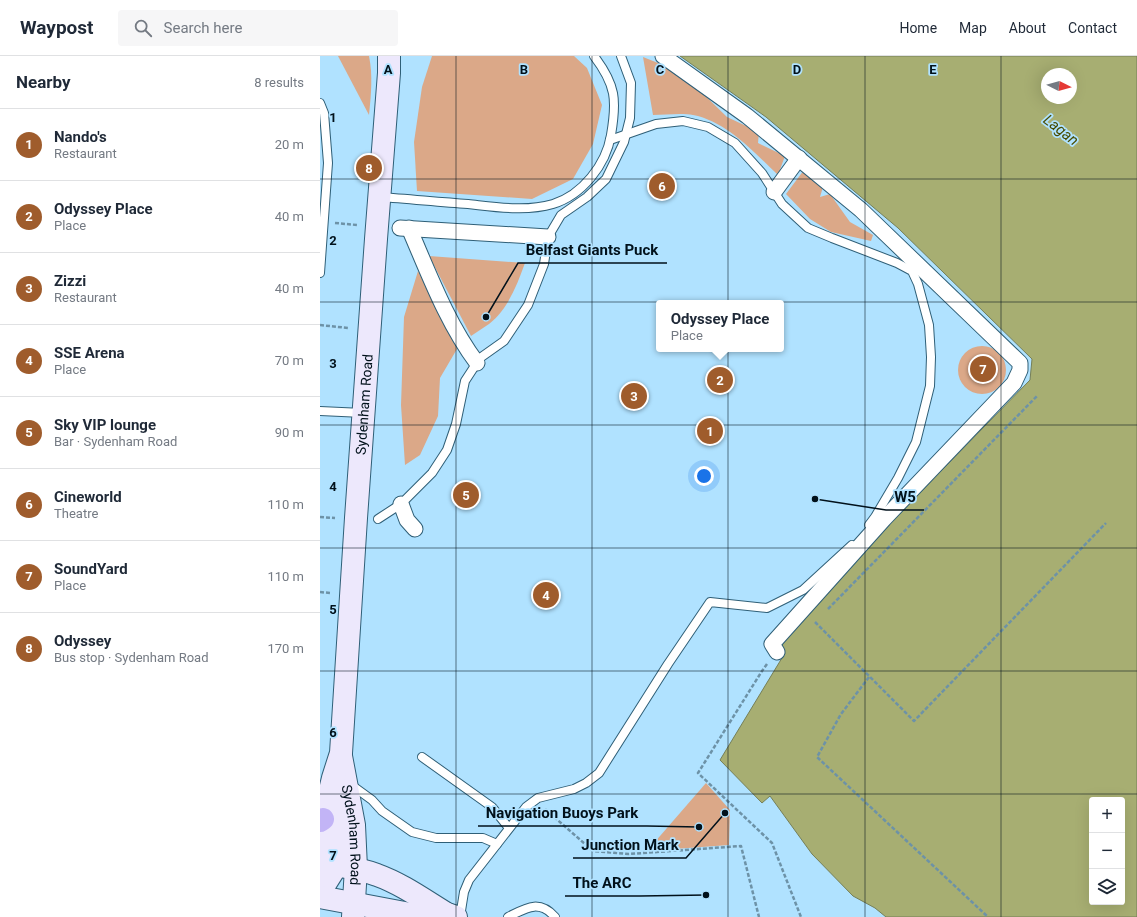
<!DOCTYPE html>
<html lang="en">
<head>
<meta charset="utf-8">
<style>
	:root { --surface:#fff; --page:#f6f6f7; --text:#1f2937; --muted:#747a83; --line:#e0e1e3; --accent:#9f5c2c }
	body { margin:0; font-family:Roboto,sans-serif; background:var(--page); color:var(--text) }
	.controls { position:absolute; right:12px; bottom:12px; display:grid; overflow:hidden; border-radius:4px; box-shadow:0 4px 16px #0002 }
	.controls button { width:36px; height:36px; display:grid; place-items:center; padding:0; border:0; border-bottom:1px solid var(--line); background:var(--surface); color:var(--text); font:20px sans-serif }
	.compass { position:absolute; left:721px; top:12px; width:36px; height:36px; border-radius:50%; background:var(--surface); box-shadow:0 4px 16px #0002; rotate:96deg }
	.you { position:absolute; left:384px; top:420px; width:14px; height:14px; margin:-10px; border:3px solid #fff; border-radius:50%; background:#1a73e8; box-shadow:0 0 0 6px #1a73e833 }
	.badge { display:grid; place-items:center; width:26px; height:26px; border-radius:50%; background:var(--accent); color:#fff; font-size:13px; font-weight:700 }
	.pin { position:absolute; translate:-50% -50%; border:2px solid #fff; box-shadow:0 1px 4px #0006 }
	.popup { position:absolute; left:336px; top:244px; width:128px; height:52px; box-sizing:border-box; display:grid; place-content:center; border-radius:4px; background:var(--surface); filter:drop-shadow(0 1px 3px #0005); font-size:13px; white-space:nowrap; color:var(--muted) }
	.popup b { font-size:15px; color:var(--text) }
	.popup::after { content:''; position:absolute; left:50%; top:100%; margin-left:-8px; border:8px solid transparent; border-top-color:var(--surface) }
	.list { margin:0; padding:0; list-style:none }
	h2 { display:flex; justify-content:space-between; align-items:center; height:52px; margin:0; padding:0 16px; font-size:17px }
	h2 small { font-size:13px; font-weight:400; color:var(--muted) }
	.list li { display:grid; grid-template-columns:26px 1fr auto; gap:12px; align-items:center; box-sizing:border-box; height:72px; padding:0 16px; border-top:1px solid var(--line) }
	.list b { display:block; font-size:15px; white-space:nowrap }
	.list p { margin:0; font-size:13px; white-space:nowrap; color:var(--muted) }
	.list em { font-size:13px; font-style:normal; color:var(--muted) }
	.icon { flex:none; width:22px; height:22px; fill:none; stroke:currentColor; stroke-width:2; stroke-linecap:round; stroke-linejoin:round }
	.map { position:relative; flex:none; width:817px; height:861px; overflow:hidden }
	header { display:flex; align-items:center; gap:24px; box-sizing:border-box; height:56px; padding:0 20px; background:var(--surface); border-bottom:1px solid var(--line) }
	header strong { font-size:19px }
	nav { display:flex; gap:22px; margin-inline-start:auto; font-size:14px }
	.search { width:280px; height:36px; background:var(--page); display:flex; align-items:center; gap:10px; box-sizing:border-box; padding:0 14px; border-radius:4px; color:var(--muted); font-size:15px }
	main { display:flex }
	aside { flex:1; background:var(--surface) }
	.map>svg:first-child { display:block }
	.green { fill:#dba888 }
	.water { fill:#a7ae72; stroke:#757f58; fill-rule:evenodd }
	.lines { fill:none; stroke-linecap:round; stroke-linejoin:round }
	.lane-casing { stroke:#2f5f77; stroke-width:10 }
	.street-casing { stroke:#2f5f77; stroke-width:17 }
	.secondary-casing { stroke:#2f5f77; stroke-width:24 }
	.highway-casing { stroke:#fff; stroke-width:24 }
	.path { stroke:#6d92a7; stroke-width:2.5; stroke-dasharray:4 2; stroke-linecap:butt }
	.lane { stroke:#fff; stroke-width:8 }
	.street { stroke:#fff; stroke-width:15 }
	.secondary { stroke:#ede8fc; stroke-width:22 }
	.highway { stroke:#c2b4f6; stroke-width:22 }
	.grid { fill:none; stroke:#01111b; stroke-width:1; stroke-opacity:0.55 }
	.labels { text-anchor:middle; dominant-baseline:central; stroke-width:3.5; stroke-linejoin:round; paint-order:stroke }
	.street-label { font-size:14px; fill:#01111b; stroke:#b0e2ff }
	.water-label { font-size:15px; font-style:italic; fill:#484c01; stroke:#b0e2ff }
	.grid-label { font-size:13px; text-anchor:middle; font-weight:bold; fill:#01111b; stroke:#b0e2ff; stroke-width:3.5; stroke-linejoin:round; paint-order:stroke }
	.leader { fill:none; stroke:#01111b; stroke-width:1.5 }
	.callout-dot { fill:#01111b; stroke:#b0e2ff; stroke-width:1.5 }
	.callout-label { font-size:15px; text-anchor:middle; font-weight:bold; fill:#01111b; stroke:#b0e2ff; stroke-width:3.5; stroke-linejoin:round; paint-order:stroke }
</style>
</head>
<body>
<header>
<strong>Waypost</strong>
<div class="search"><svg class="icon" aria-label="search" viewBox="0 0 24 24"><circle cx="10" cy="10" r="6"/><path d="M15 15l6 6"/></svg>Search here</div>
<nav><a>Home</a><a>Map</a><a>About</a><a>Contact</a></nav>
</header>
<main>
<aside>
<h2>Nearby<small>8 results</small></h2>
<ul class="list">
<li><span class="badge">1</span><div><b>Nando's</b><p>Restaurant</p></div><em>20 m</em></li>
<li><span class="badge">2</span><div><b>Odyssey Place</b><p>Place</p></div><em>40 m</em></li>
<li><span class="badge">3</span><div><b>Zizzi</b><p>Restaurant</p></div><em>40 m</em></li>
<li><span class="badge">4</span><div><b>SSE Arena</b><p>Place</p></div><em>70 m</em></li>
<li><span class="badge">5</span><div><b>Sky VIP lounge</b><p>Bar · Sydenham Road</p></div><em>90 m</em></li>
<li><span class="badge">6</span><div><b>Cineworld</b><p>Theatre</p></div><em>110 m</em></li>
<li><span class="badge">7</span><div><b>SoundYard</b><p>Place</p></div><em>110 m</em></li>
<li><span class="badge">8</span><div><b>Odyssey</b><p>Bus stop · Sydenham Road</p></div><em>170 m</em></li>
</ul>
</aside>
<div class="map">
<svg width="817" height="861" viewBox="0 0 817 861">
	<rect width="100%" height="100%" fill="#b0e2ff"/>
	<g class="green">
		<path d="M18 0H49C53 19 51 39 49 59Z"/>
		<path d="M112 0H254L267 12 282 49 273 88 253 123 212 143 97 135 94 86 102 31Z"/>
		<path d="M323 1 343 9 369 24 407 61 439 76 438 87 465 100 458 119C435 97 406 65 373 59 362 57 345 59 333 59Z"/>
		<path d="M484 114 490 122 496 123 503 131 500 141 510 138 530 166 553 179 551 185 511 176 490 163 466 138Z"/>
		<path d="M109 200 205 207C197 229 188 253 169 268 163 272 157 276 151 280Z"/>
		<path d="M98 215 137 293 120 322 118 360 100 399 85 409 81 349 84 261Z"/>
		<circle cx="662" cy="314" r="24"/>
		<path d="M386 727 410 754 409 789 327 795Z"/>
	</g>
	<path class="water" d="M360 0H817V861H566L555 852 533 840 492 798 450 740 442 747 400 704 465 597 457 589 527 511 710 324 712 303 578 172 446 61ZM727 18H751V42H727ZM772 744H802V846H772Z"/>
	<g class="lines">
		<g class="lane-casing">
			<g id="lane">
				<path d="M0 47 4 57 8 107 0 217"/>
				<path d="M290 84 336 68 363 65 388 71 415 87 442 117 462 148 488 172 512 182 577 207 592 215 598 228 609 269 611 301 610 330 596 386 578 422 555 461 549 469"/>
				<path d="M60 141C89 143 119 146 148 148 176 151 206 156 233 148 262 139 286 109 291 79 297 44 296 29 274 0"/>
				<path d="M0 355 43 357"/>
				<path d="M58 463 81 448 112 417 127 394 136 368 145 325 160 302 184 285 208 249 224 208 228 181 241 159 267 141 286 123 304 86 310 62 311 27 301 0"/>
				<path d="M102 701 172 751 189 772"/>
				<path d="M30 728 52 744 62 755 92 776 116 782H163L177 788"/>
				<path d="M140 861 144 836 149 824 206 751 218 742 254 733 266 727 279 717 348 608 390 546 447 552 483 534 532 489"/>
				<path d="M188 861C206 852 219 843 235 861"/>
			</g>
		</g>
		<g class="street-casing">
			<g id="street">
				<path d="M343 0 427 60 541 154 700 307V314L694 327 564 463 452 588 457 596"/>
				<path d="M454 136 479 102"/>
				<path d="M80 172 228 181"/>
				<path d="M89 172C109 218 127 267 157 307"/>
				<path d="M81 448 87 464 95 473"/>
			</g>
		</g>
		<g class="secondary-casing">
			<g id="secondary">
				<path id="s1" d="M21 700 34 769 36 812 33 861"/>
				<path id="s2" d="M0 800 3 763 13 722 21 697 36 462 56 183 69 17V0"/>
				<path d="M0 806C19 810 39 812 57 819 82 828 104 844 127 858L136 861"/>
				<path d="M0 836 17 809 21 756 25 744"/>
				<path d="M0 841 90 858H127"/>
			</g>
		</g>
		<g class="highway-casing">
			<path id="highway" d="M0 765 3 763"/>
		</g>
		<g class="path">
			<path d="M15 167 37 169"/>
			<path d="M0 269 28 272"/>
			<path d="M0 461 15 462"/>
			<path d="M0 536 10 537"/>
			<path d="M508 553 718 339"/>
			<path d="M495 566 594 665 786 467"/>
			<path d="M447 608 442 615 378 717 452 787 481 861"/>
			<path d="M549 621 521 658 497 701 668 861"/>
			<path d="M225 753 273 795 309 798 421 790 439 861"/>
		</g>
		<use href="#lane" class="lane"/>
		<use href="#street" class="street"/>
		<use href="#secondary" class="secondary"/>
		<use href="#highway" class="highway"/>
	</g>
	<path class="grid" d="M136 0V861M272 0V861M408 0V861M545 0V861M681 0V861M0 123H817M0 246H817M0 369H817M0 492H817M0 615H817M0 738H817"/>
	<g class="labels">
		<g class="street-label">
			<text stroke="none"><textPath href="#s2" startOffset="455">Sydenham Road</textPath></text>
			<text stroke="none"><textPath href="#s1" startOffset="80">Sydenham Road</textPath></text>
		</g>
		<g class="water-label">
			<text transform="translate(741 74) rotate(38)">Lagan</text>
		</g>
	</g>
	<g class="grid-label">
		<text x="68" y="18">A</text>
		<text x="204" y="18">B</text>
		<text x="340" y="18">C</text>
		<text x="477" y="18">D</text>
		<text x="613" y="18">E</text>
		<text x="13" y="66">1</text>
		<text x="13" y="189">2</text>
		<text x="13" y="312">3</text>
		<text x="13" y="435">4</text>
		<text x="13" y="558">5</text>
		<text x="13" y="681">6</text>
		<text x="13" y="804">7</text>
	</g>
	<path class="leader" d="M166 261L198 207H347M495 443L566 454H604M379 771L327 770H158M405 757L366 802H253M386 839L320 840H245"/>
	<g class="callout-dot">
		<circle cx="166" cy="261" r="4"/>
		<circle cx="495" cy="443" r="4"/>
		<circle cx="379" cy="771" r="4"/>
		<circle cx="405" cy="757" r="4"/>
		<circle cx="386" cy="839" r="4"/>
	</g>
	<g class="callout-label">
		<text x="272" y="199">Belfast Giants Puck</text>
		<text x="585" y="446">W5</text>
		<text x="242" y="762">Navigation Buoys Park</text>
		<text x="310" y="794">Junction Mark</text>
		<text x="282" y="832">The ARC</text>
	</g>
</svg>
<div class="controls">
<button>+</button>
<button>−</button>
<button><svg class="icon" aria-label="layers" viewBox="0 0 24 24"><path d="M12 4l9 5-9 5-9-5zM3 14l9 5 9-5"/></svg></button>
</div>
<svg class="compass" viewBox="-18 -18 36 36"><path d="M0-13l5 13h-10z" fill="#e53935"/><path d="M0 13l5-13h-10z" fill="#747a83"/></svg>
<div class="you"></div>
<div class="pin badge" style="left:390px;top:375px">1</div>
<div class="pin badge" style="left:400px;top:324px">2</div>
<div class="popup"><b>Odyssey Place</b>Place</div>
<div class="pin badge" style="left:314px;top:340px">3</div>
<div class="pin badge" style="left:226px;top:539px">4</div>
<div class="pin badge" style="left:146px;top:439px">5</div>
<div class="pin badge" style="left:342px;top:130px">6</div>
<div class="pin badge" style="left:663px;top:313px">7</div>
<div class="pin badge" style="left:49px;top:112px">8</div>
</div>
</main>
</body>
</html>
